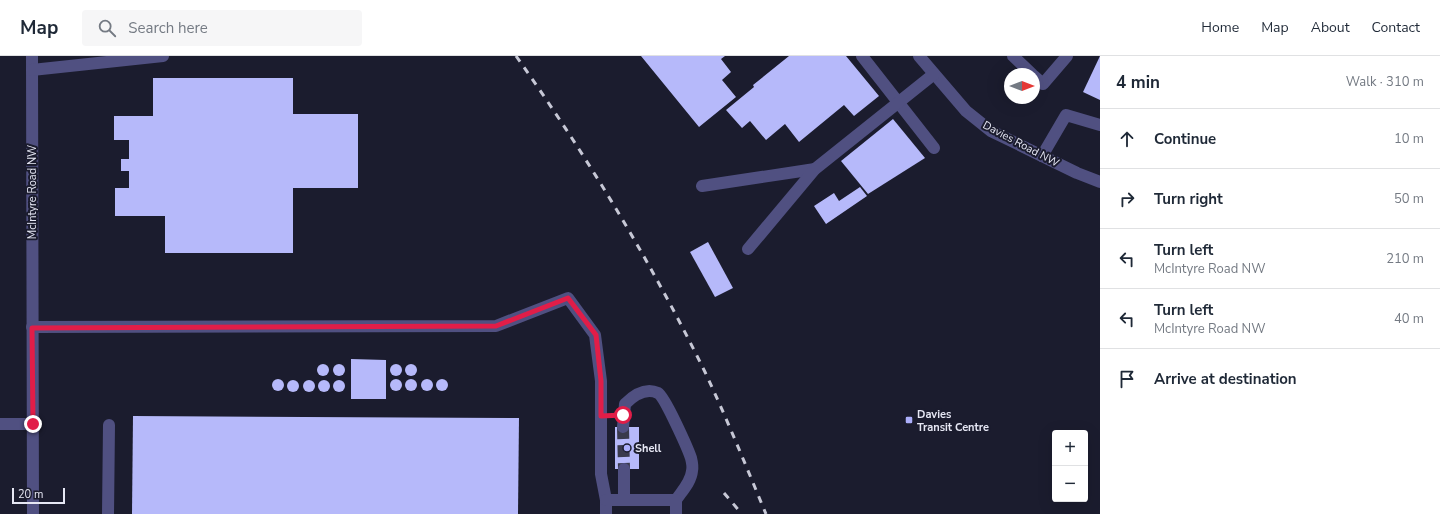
<!DOCTYPE html>
<html lang="en">
<head>
<meta charset="utf-8">
<style>
	:root { --surface:#fff; --page:#f6f6f7; --text:#1f2937; --muted:#747a83; --line:#e0e1e3 }
	body { margin:0; font-family:"Nunito Sans",sans-serif; background:var(--page); color:var(--text) }
	.controls { position:absolute; right:12px; bottom:12px; display:grid; overflow:hidden; border-radius:4px; box-shadow:0 4px 16px #0002 }
	.controls button { width:36px; height:36px; display:grid; place-items:center; padding:0; border:0; border-bottom:1px solid var(--line); background:var(--surface); color:var(--text); font:20px sans-serif }
	.compass { position:absolute; left:1004px; top:12px; width:36px; height:36px; border-radius:50%; background:var(--surface); box-shadow:0 4px 16px #0002; rotate:90deg }
	.scale { position:absolute; left:12px; bottom:10px; width:53px; box-sizing:border-box; padding-left:4px; border:2px solid #e6e7f4; border-top:0; font-size:11px; line-height:14px; white-space:nowrap; color:#e6e7f4; -webkit-text-stroke:3px #1b1c2e; paint-order:stroke }
	.stop { position:absolute; width:12px; height:12px; margin:-9px; border:3px solid #e11d48; border-radius:50%; background:#fff }
	.stop.end { background:#e11d48; border-color:#fff; box-shadow:0 1px 4px #0008 }
	.list { margin:0; padding:0; list-style:none }
	h2 { display:flex; justify-content:space-between; align-items:center; height:52px; margin:0; padding:0 16px; font-size:17px }
	h2 small { font-size:13px; font-weight:400; color:var(--muted) }
	.list li { display:grid; grid-template-columns:26px 1fr auto; gap:12px; align-items:center; box-sizing:border-box; height:60px; padding:0 16px; border-top:1px solid var(--line) }
	.list b { display:block; font-size:15px; white-space:nowrap }
	.list p { margin:0; font-size:13px; white-space:nowrap; color:var(--muted) }
	.list em { font-size:13px; font-style:normal; color:var(--muted) }
	.icon { flex:none; width:22px; height:22px; fill:none; stroke:currentColor; stroke-width:2; stroke-linecap:round; stroke-linejoin:round }
	.map { position:relative; flex:none; width:1100px; height:458px; overflow:hidden }
	header { display:flex; align-items:center; gap:24px; box-sizing:border-box; height:56px; padding:0 20px; background:var(--surface); border-bottom:1px solid var(--line) }
	header strong { font-size:19px }
	nav { display:flex; gap:22px; margin-inline-start:auto; font-size:14px }
	.search { width:280px; height:36px; background:var(--page); display:flex; align-items:center; gap:10px; box-sizing:border-box; padding:0 14px; border-radius:4px; color:var(--muted); font-size:15px }
	main { display:flex }
	aside { flex:1; background:var(--surface) }
	.map>svg:first-child { display:block }
	.building { fill:#b6b9fa }
	.lines { fill:none; stroke-linecap:round; stroke-linejoin:round }
	.minor-tunnel { stroke:#393a4c; stroke-width:12; stroke-dasharray:12 6; stroke-linecap:butt }
	.minor { stroke:#505081; stroke-width:12 }
	.rail { stroke:#c7c8d6; stroke-width:3; stroke-dasharray:7 7; stroke-linecap:butt }
	.route { stroke:#e11d48; stroke-width:5 }
	.poi-dot { fill:#acaffb; stroke:#1b1c2e; stroke-width:1.5 }
	.labels { text-anchor:middle; dominant-baseline:central; stroke-width:4; stroke-linejoin:round; paint-order:stroke }
	.street-label { font-size:11px; fill:#e6e7f4; stroke:#1b1c2e }
	.poi-label { font-size:11px; font-weight:bold; fill:#e6e7f4; stroke:#1b1c2e; text-anchor:start }
</style>
</head>
<body>
<header>
<strong>Map</strong>
<div class="search"><svg class="icon" aria-label="search" viewBox="0 0 24 24"><circle cx="10" cy="10" r="6"/><path d="M15 15l6 6"/></svg>Search here</div>
<nav><a>Home</a><a>Map</a><a>About</a><a>Contact</a></nav>
</header>
<main>
<div class="map">
<svg width="1100" height="458" viewBox="0 0 1100 458">
	<rect width="100%" height="100%" fill="#1b1c2e"/>
	<g class="building">
		<path d="M641 0H725L721 3 731 16 722 24 736 41 699 71Z"/>
		<path d="M789 0H846L879 40 854 60 844 49 799 86 785 68 766 84 750 65 742 72 726 54 754 31 753 29Z"/>
		<path d="M1100 0V44L1083 36Z"/>
		<path d="M153 22H293V58H358V132H293V197H165V160H115V132H129V115H121V103H129V84H114V60H153Z"/>
		<path d="M893 63 925 102 868 138 841 105Z"/>
		<path d="M860 131 867 140 826 168 814 150 834 137 839 145Z"/>
		<path d="M708 186 733 232 715 241 690 196Z"/>
		<path d="M351 303 386 304V343H351Z"/>
		<circle cx="323" cy="314" r="6"/>
		<circle cx="339" cy="314" r="6"/>
		<circle cx="396" cy="314" r="6"/>
		<circle cx="411" cy="314" r="6"/>
		<circle cx="278" cy="329" r="6"/>
		<circle cx="396" cy="329" r="6"/>
		<circle cx="442" cy="329" r="6"/>
		<circle cx="411" cy="329" r="6"/>
		<circle cx="427" cy="329" r="6"/>
		<circle cx="339" cy="330" r="6"/>
		<circle cx="309" cy="330" r="6"/>
		<circle cx="324" cy="330" r="6"/>
		<circle cx="293" cy="330" r="6"/>
		<path d="M133 360 519 362 518 458H132Z"/>
		<rect x="615" y="371" width="24" height="42"/>
	</g>
	<g class="lines">
		<path class="minor-tunnel" d="M623 371 624 413"/>
		<g class="minor">
			<path d="M32 0 33 458"/>
			<path d="M862 0 934 92"/>
			<path d="M919 0 966 55 991 75 1077 117 1100 126"/>
			<path d="M1013 0 1032 18"/>
			<path d="M32 14 163 0"/>
			<path d="M1034 20 1043 28 1067 0"/>
			<path d="M1042 100 1066 59 1100 69"/>
			<path d="M702 130 815 113"/>
			<path d="M748 193 815 113 934 18"/>
			<path d="M32 271 496 270 568 242 595 279 601 325V418L606 444V458"/>
			<path d="M0 368H33"/>
			<path d="M623 371 625 348C633 340 645 331 658 337 665 341 688 393 691 402 692 406 693 411 692 415 691 426 682 435 676 444"/>
			<path d="M624 413V444"/>
			<path d="M606 444H676V458"/>
			<path d="M108 458 109 369"/>
		</g>
		<g class="rail">
			<path d="M516 0C587 100 651 206 705 316 727 363 746 410 766 458"/>
			<path d="M724 437 742 458"/>
		</g>
	</g>
	<g class="lines">
		<path class="route" d="M33 368 32 272 496 270 568 242 596 279 601 325V360L623 359"/>
	</g>
	<g class="poi-dot">
		<rect x="905" y="360" width="8" height="8" rx="2"/>
		<circle cx="627" cy="392" r="4"/>
	</g>
	<g class="labels">
		<g class="street-label">
			<text transform="translate(1021 88) rotate(28)">Davies Road NW</text>
			<text transform="translate(32 136) rotate(-90)">McIntyre Road NW</text>
		</g>
		<g class="poi-label">
			<text x="917" y="358">Davies<tspan x="917" dy="13">Transit Centre</tspan></text>
			<text x="635" y="392">Shell</text>
		</g>
	</g>
</svg>
<div class="controls">
<button>+</button>
<button>−</button>
</div>
<svg class="compass" viewBox="-18 -18 36 36"><path d="M0-13l5 13h-10z" fill="#e53935"/><path d="M0 13l5-13h-10z" fill="#747a83"/></svg>
<div class="scale">20 m</div>
<div class="stop" style="left:623px;top:359px"></div>
<div class="stop end" style="left:33px;top:368px"></div>
</div>
<aside>
<h2>4 min<small>Walk · 310 m</small></h2>
<ul class="list">
<li><svg class="icon" aria-label="ahead" viewBox="0 0 24 24"><path d="M12 20V5M6 11l6-6 6 6"/></svg><div><b>Continue</b></div><em>10 m</em></li>
<li><svg class="icon" aria-label="right" viewBox="0 0 24 24"><path d="M7 20v-9h11M14 6l5 5-5 5"/></svg><div><b>Turn right</b></div><em>50 m</em></li>
<li><svg class="icon" aria-label="left" viewBox="0 0 24 24"><path d="M17 20v-9H6M10 6l-5 5 5 5"/></svg><div><b>Turn left</b><p>McIntyre Road NW</p></div><em>210 m</em></li>
<li><svg class="icon" aria-label="left" viewBox="0 0 24 24"><path d="M17 20v-9H6M10 6l-5 5 5 5"/></svg><div><b>Turn left</b><p>McIntyre Road NW</p></div><em>40 m</em></li>
<li><svg class="icon" aria-label="arrive" viewBox="0 0 24 24"><path d="M6 21V4h12l-3 4 3 4H6"/></svg><div><b>Arrive at destination</b></div></li>
</ul>
</aside>
</main>
</body>
</html>
